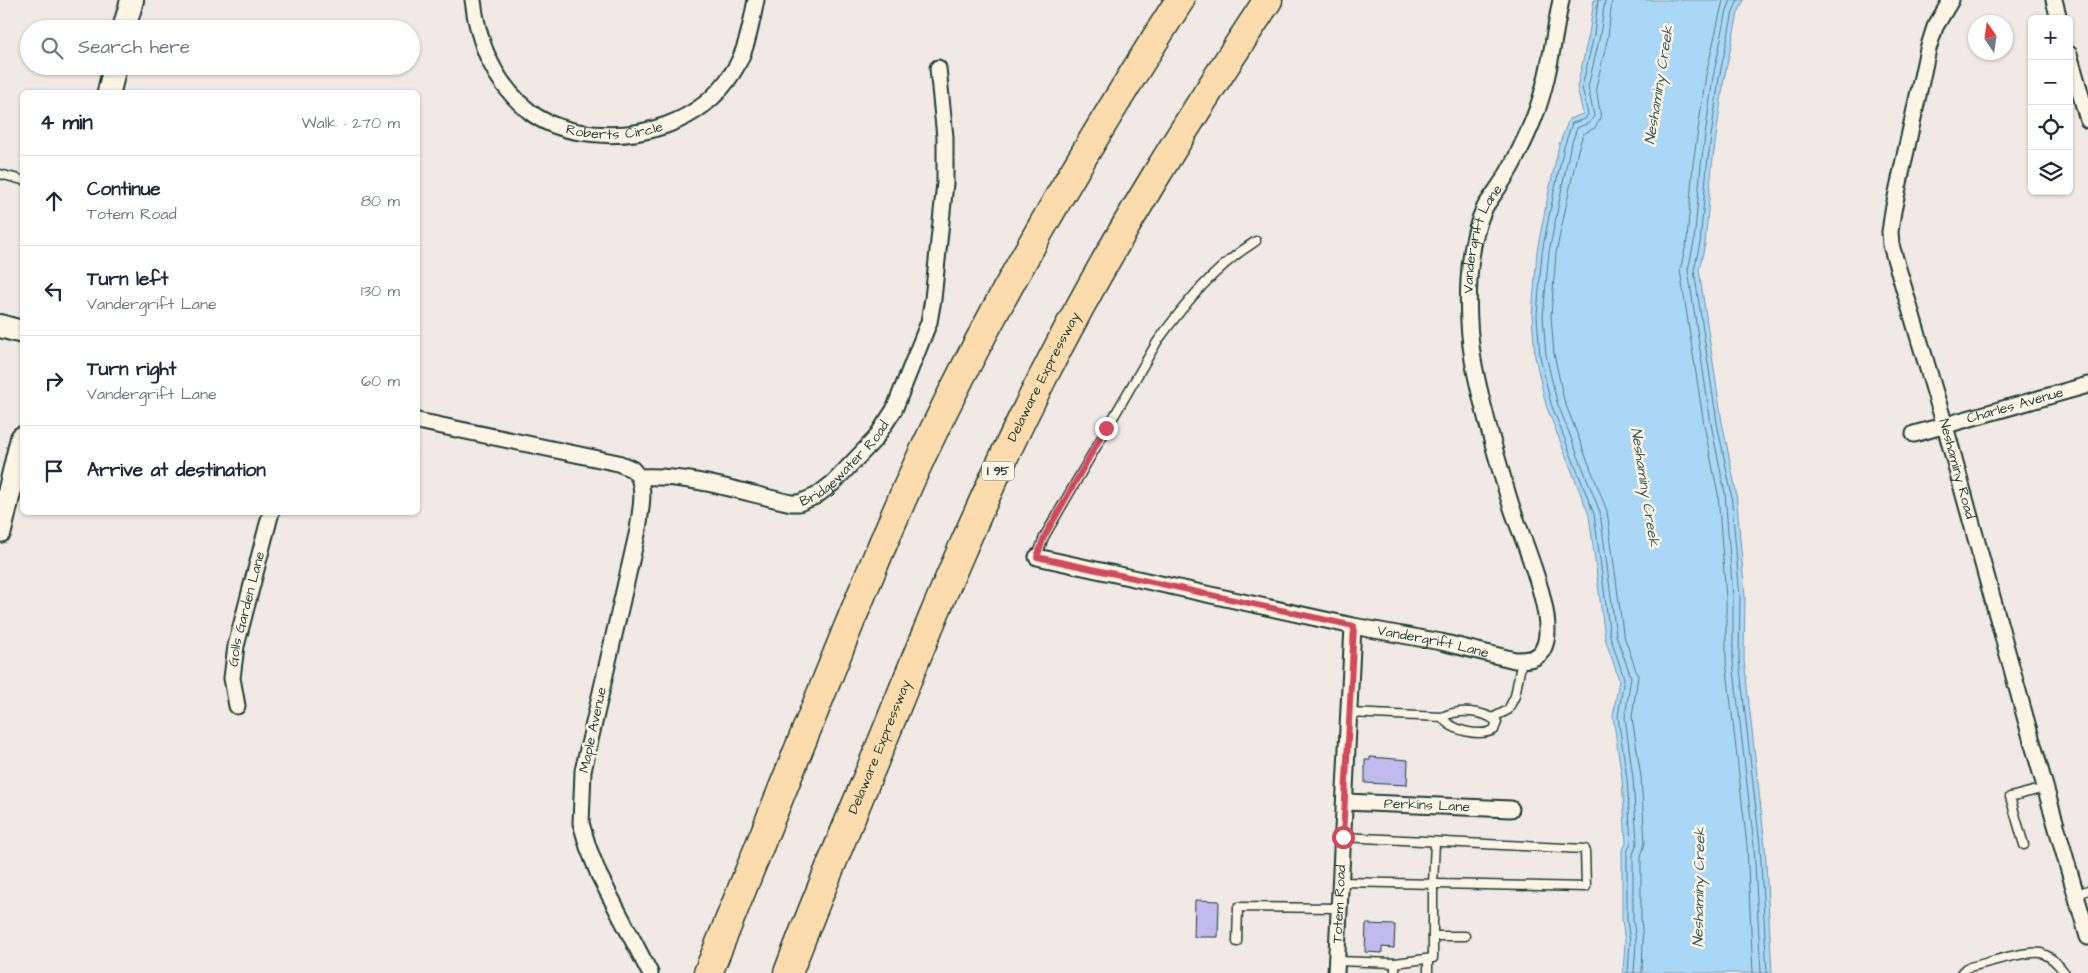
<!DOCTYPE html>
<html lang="en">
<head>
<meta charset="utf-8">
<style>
	:root { --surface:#fff; --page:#f2f2f3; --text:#1f2937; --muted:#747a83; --line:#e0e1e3 }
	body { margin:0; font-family:"Architects Daughter",sans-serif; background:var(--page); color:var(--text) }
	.controls { position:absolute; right:15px; top:15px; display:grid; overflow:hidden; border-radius:8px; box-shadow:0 1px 4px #0004 }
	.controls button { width:45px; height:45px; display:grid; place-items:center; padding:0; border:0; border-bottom:1px solid var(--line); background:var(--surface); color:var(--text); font:25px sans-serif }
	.compass { position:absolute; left:1968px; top:15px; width:45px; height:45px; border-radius:50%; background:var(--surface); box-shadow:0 1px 4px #0004; rotate:347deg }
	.stop { position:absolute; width:15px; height:15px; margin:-11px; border:4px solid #d1495b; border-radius:50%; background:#fff }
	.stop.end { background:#d1495b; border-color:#fff; box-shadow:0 1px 5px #0008 }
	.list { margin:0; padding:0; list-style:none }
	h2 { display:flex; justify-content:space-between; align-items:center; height:65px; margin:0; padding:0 20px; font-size:21px }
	h2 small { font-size:16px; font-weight:400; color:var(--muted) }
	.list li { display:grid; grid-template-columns:32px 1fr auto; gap:15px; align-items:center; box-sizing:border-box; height:90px; padding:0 20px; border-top:1px solid var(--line) }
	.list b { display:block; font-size:19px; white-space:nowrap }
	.list p { margin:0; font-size:16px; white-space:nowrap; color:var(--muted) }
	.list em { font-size:16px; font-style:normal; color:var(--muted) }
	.icon { flex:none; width:28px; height:28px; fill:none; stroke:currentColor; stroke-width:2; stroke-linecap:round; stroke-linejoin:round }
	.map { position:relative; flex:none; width:2088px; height:973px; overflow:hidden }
	.search { position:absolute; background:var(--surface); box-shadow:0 1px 4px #0004; left:20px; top:20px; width:400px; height:55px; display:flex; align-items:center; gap:12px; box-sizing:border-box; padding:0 18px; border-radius:28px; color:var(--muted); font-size:19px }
	.panel { position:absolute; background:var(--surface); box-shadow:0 1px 4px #0004; left:20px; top:90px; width:400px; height:425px; border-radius:8px }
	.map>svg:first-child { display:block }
	.water { fill:#abd7f7; stroke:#7399a9 }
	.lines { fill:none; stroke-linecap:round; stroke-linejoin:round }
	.shore { stroke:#577b82; stroke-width:1 }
	.building { fill:#c1baec; stroke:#1f3d34 }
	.lane-casing { stroke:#1f3d34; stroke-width:11 }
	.street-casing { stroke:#1f3d34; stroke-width:19 }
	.secondary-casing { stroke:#1f3d34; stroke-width:26 }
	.highway-casing { stroke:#1f3d34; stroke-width:31 }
	.lane { stroke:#fcf5e5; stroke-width:8 }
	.street { stroke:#fcf5e5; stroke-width:15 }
	.secondary { stroke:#fcf5e5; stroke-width:22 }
	.highway { stroke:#fcdcac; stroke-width:28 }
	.route { stroke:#d1495b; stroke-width:6 }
	.labels { text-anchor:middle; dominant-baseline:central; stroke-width:5; stroke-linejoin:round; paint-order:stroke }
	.shield { fill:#fcf5e5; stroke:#617469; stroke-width:1 }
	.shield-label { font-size:12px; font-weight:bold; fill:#1f3d34 }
	.street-label { font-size:14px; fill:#1f3d34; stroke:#fcf5e5 }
	.water-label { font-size:15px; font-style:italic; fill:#3b5c5b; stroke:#fcf5e5 }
</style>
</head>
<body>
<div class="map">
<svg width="2088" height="973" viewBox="0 0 2088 973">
	<rect width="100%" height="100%" fill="#f0e9e6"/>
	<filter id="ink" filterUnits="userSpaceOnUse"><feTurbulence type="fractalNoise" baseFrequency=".02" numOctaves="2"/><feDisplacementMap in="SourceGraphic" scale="10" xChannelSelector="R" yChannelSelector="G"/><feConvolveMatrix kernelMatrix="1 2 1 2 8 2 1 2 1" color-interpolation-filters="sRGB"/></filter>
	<g filter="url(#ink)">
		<path class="water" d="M1594 0H1744L1738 13 1724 79 1712 166 1705 244 1699 270 1722 422 1736 491 1745 597 1744 660 1765 845 1772 973H1623L1625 942 1622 920V850L1626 844 1622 779 1613 716 1619 680 1605 638 1589 515 1546 405 1535 357 1532 316 1537 251 1545 210 1559 145 1569 119 1583 114 1577 87 1589 34Z"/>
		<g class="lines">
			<g class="shore">
				<path d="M1598 0 1594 35 1582 87 1588 115 1585 119 1572 123 1564 147 1550 211 1542 252 1537 316 1540 356 1551 404 1594 514 1610 636 1624 678 1618 717 1627 778 1631 843 1627 852V920L1630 942 1628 973"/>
				<path d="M1605 0 1600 36 1588 87 1594 116 1589 123 1577 128 1570 148 1549 252 1543 316 1546 355 1557 402 1600 512 1616 635 1631 677 1625 717 1633 778 1637 843 1633 854V919L1636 942 1634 973"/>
				<path d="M1612 0 1608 37 1596 87 1601 118 1595 128 1583 134 1578 150 1556 253 1551 316 1554 354 1564 400 1607 511 1623 633 1638 676 1632 717 1641 777 1645 843 1641 856V919L1643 942 1642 973"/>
				<path d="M1723 0 1706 75 1693 164 1687 241 1680 270 1704 425 1718 494 1726 598V661L1747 846 1753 973"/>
				<path d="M1731 0 1727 10 1713 77 1701 165 1694 242 1688 270 1711 424 1725 493 1733 598V661L1754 846 1761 973"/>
				<path d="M1738 0 1733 12 1719 78 1707 166 1700 243 1694 270 1717 423 1731 492 1740 598 1739 660 1760 845 1767 973"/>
			</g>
		</g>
		<g class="building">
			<path d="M1370 757 1408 760 1407 785 1365 783V760H1370Z"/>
			<path d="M1195 900 1219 901 1218 937H1194Z"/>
			<path d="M1366 924 1395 925 1394 948 1382 947V953L1365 952Z"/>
		</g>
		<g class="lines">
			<g class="lane-casing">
				<g id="lane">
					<path d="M0 174 22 180"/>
					<path d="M1037 557 1044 537 1157 342C1186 302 1215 267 1256 241"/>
					<path d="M1349 713 1442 717C1458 709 1484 710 1497 722L1494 730C1479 737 1451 731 1442 717"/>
					<path d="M1492 718 1508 710 1515 696 1522 660"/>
					<path d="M2024 845 2010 797 2045 788"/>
					<path d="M1341 882 1586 887 1585 849 1343 837"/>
					<path d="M2076 895 2088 890"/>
					<path d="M1433 936H1465"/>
					<path d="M1237 942 1238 907 1339 908"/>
					<path d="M1337 961 1395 963 1433 958V884L1435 842"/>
					<path d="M1395 963V973"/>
					<path d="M1428 973V959"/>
					<path d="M1961 973 1966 968C1984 964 2025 950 2041 953 2051 956 2059 965 2065 973"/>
				</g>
			</g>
			<g class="street-casing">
				<g id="street">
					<path id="s1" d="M473 0C478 44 495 84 530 112 544 123 563 129 579 132 637 142 701 124 733 72 747 51 751 24 756 0"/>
					<path id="s2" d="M1951 0 1935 27 1928 49 1893 211 1890 232 1891 245 1945 426 2024 713 2088 937"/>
					<path d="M2054 0 2059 19"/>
					<path d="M2069 54 2088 120"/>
					<path id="s3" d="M418 421 618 463 632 469 639 477C690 474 741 492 791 503H799L816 496 833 483 875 439 894 410 929 322 933 299 945 183V137L938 68"/>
					<path id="s4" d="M1914 434 2088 385"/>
					<path d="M639 477C645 494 640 512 638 530L583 771 581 823 588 847 599 875 650 973"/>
					<path id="s5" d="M1037 557 1353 626 1441 642 1515 660C1527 660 1539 660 1544 647 1558 616 1520 535 1510 502 1496 456 1482 408 1473 360 1466 315 1465 248 1485 207 1490 199 1495 193 1500 185 1511 170 1527 136 1534 118 1549 81 1553 39 1561 0"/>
					<path id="s6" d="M237 706 232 678 236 646 271 512"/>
					<path id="s7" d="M1345 802 1511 809"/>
					<path id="s8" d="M1336 973 1353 626"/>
				</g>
			</g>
			<g class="secondary-casing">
				<g id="secondary">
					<path d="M124 29 132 0"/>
					<path d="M109 92 115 66"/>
					<path d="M0 326 22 332"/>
					<path d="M0 531 22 438"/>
				</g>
			</g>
			<g class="highway-casing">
				<g id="highway">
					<path d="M708 973C756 855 803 737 851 620 874 564 897 509 922 455 997 297 1086 147 1180 0"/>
					<path id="s9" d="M788 973C819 891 854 811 887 730 935 610 985 490 1044 375 1110 245 1188 121 1268 0"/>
				</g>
			</g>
			<use href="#lane" class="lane"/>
			<use href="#street" class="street"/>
			<use href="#secondary" class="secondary"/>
			<use href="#highway" class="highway"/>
		</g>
	</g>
	<g class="lines" filter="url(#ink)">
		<path class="route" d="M1106 428 1044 537 1037 557 1354 626 1343 837"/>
	</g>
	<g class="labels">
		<rect class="shield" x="982" y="461.5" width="32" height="19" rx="4"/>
		<g class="shield-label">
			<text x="998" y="471">I 95</text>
		</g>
		<g class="street-label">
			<text stroke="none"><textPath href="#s1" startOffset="218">Roberts Circle</textPath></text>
			<text stroke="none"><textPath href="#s5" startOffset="945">Vandergrift Lane</textPath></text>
			<text stroke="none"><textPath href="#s9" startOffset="649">Delaware Expressway</textPath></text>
			<text stroke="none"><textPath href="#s4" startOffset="105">Charles Avenue</textPath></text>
			<text stroke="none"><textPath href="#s3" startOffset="454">Bridgewater Road</textPath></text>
			<text stroke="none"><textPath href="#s2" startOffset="488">Neshaminy Road</textPath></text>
			<text stroke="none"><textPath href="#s6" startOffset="99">Golls Garden Lane</textPath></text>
			<text stroke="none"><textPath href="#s5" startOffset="405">Vandergrift Lane</textPath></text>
			<text transform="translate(593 730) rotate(-78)">Maple Avenue</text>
			<text stroke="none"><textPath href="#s9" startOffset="244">Delaware Expressway</textPath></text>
			<text stroke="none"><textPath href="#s7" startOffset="82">Perkins Lane</textPath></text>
			<text stroke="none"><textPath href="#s8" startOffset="69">Totem Road</textPath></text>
		</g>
		<g class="water-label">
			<text transform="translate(1659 85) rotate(-81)">Neshaminy Creek</text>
			<text transform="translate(1645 487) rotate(81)">Neshaminy Creek</text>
			<text transform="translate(1699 887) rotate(-89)">Neshaminy Creek</text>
		</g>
	</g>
</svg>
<div class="controls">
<button>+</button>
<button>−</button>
<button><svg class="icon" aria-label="locate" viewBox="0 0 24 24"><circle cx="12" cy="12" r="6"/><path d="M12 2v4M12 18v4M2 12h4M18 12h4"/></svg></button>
<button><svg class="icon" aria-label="layers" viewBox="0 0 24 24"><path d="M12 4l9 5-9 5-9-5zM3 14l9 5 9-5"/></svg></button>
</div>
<svg class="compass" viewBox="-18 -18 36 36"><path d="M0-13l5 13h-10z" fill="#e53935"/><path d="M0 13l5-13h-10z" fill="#747a83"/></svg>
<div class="stop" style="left:1343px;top:837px"></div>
<div class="stop end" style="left:1106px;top:428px"></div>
<div class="search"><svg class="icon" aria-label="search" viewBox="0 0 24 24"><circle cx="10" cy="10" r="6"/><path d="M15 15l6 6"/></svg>Search here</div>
<section class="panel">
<h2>4 min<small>Walk · 270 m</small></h2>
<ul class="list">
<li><svg class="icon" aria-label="ahead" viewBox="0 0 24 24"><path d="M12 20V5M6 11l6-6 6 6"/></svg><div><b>Continue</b><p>Totem Road</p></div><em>80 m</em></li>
<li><svg class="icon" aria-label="left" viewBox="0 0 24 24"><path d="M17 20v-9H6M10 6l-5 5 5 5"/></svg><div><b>Turn left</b><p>Vandergrift Lane</p></div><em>130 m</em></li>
<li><svg class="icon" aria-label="right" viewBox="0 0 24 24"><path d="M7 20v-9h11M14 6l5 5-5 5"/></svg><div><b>Turn right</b><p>Vandergrift Lane</p></div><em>60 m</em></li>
<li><svg class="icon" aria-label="arrive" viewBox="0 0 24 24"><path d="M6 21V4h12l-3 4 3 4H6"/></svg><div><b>Arrive at destination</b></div></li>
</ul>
</section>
</div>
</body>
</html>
